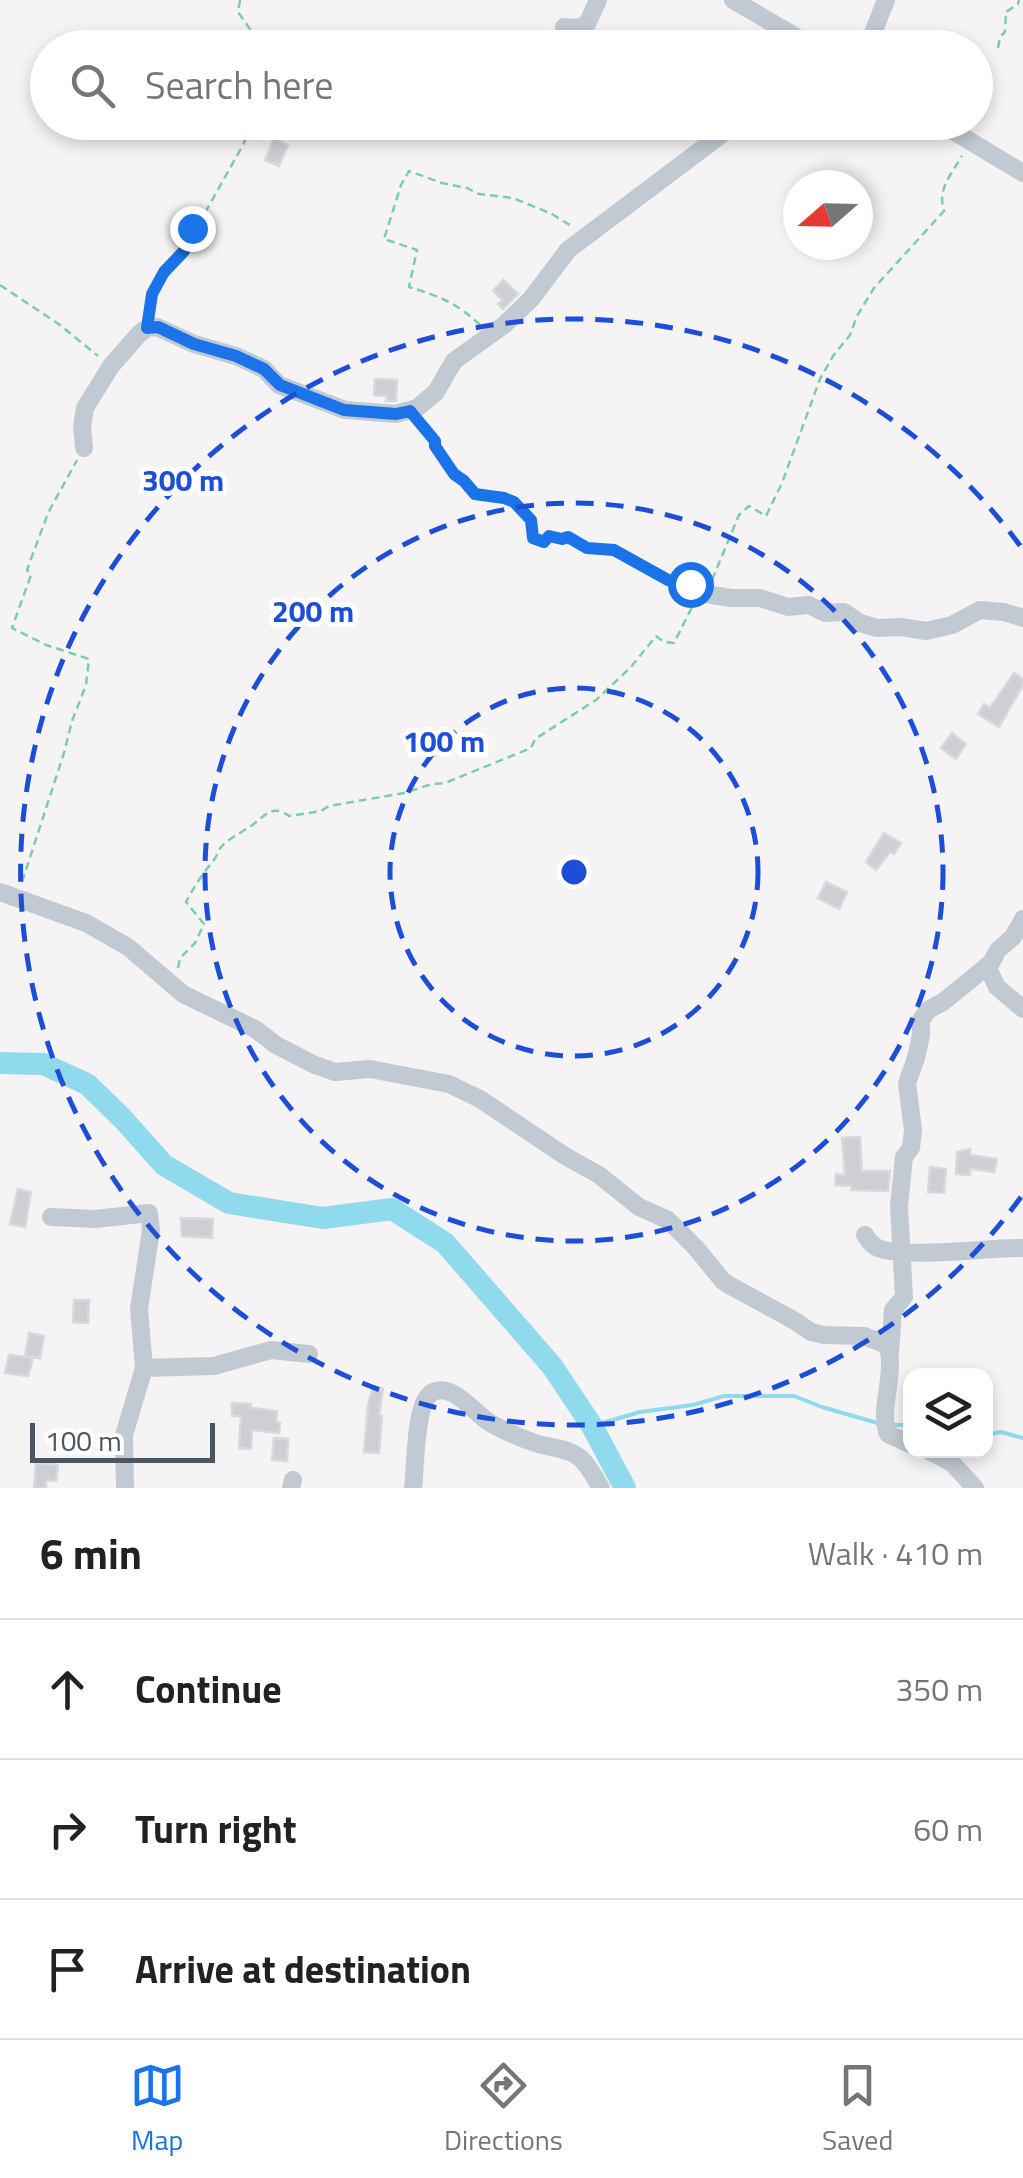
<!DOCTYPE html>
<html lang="en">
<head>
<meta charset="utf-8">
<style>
	:root { --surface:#fff; --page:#f6f6f6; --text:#222; --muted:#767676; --line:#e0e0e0; --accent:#1a73e8 }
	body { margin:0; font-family:"Titillium Web",sans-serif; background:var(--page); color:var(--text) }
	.controls { position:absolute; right:30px; bottom:30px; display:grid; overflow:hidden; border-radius:20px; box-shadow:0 5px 15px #0003 }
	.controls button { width:90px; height:90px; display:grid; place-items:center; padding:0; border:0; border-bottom:2px solid var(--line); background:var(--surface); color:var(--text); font:50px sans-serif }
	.compass { position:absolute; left:783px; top:170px; width:90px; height:90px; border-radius:50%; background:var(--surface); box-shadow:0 5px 15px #0003; rotate:250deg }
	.scale { position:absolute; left:30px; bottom:25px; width:185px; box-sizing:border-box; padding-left:10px; border:5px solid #4a5661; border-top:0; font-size:28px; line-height:35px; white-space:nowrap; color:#4a5661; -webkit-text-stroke:8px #fff; paint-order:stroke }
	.stop { position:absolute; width:30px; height:30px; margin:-22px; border:8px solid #1a73e8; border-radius:50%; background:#fff }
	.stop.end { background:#1a73e8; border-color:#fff; box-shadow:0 2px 10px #0008 }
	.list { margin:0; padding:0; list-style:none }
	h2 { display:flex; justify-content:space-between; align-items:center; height:130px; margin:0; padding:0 40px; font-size:42px }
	h2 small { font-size:32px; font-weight:400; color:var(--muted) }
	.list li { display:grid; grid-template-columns:65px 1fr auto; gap:30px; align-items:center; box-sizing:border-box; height:140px; padding:0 40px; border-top:2px solid var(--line) }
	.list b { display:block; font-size:38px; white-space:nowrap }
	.list em { font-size:32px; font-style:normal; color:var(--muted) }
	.icon { flex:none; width:55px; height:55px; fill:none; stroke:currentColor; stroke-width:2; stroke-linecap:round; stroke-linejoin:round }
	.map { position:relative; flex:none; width:1023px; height:1488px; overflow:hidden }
	.search { position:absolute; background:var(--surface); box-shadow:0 5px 15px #0003; left:30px; right:30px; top:30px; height:110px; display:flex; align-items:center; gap:25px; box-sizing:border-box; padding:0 35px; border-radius:55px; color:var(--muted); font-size:38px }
	.sheet { height:550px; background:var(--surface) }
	nav { display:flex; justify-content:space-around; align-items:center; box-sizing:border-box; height:140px; border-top:2px solid var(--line); background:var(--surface); font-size:28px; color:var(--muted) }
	nav a { display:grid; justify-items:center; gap:5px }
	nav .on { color:var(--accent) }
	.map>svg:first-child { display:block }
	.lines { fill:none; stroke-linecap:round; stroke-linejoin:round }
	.stream { stroke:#90daee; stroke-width:4 }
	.river { stroke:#90daee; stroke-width:22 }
	.building { fill:#cdcfd5; stroke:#d7d9de; stroke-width:2.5 }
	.path { stroke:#7ad0a6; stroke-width:2.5; stroke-dasharray:8 5; stroke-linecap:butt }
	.minor { stroke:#c1cad2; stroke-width:18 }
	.route { stroke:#1a73e8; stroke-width:12 }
	.ring { fill:none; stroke:#1d4ed8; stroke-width:5; stroke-dasharray:18 12 }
	.centre { fill:#1d4ed8; stroke:#fff; stroke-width:5 }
	.ring-label { font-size:30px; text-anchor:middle; font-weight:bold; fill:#1d4ed8; stroke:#fff; stroke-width:10; stroke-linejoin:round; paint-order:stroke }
</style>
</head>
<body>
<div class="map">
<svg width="1023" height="1488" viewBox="0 0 1023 1488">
	<rect width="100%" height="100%" fill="#f5f3f3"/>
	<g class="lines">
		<g class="stream">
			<path d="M890 1425H910"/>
			<path d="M592 1426 640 1412 693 1405 724 1396H794L822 1407 881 1424"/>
			<path d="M986 1435 1001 1432 1023 1438"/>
		</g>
		<path class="river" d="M0 1063 43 1064 87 1084 122 1118 164 1165 229 1203 323 1218 392 1209 445 1243 552 1366 592 1426 625 1488"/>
	</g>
	<g class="building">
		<path d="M274 139 288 145 279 166 265 160Z"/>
		<path d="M503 280 518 294 503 309 498 304 503 300 493 291Z"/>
		<path d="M375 379 397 380 396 401H386L387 396 374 395Z"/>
		<path d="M1014 673 1023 679V685L999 727 978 714 984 704 990 708Z"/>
		<path d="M952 733 966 744 956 759 941 748Z"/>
		<path d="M884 833 901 843 894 854 890 852 876 870 866 862Z"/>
		<path d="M826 882 847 892 839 909 818 898Z"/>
		<path d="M860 1137 862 1171H890L888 1191 851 1190 852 1186 835 1185 836 1174 845 1175 842 1138Z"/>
		<path d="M970 1149V1155L997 1159 994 1172 973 1169H970V1175L956 1174 957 1152Z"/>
		<path d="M930 1167 946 1169 944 1193 928 1192Z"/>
		<path d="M18 1189 31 1192 25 1227 10 1224Z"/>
		<path d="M181 1218 213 1219 212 1238 182 1236Z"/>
		<path d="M74 1300H89L88 1323 73 1322Z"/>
		<path d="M29 1333 44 1336 40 1358 25 1356Z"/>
		<path d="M9 1355 33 1358 28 1376 5 1373Z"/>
		<path d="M373 1386 383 1389 379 1415 382 1416 379 1453 364 1452 368 1405Z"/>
		<path d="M232 1403 251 1404V1408L277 1411 276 1422 280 1423 279 1433 252 1430 251 1449 239 1448 241 1416H232Z"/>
		<path d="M274 1438 288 1439 287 1461 272 1460Z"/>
		<path d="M36 1463 58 1465 56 1481 46 1480V1488H34Z"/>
	</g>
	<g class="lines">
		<g class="path">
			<path d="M240 0 238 12 257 39 266 48"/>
			<path d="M998 48 1000 37 1005 32 1006 12 1018 4 1019 0"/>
			<path d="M0 285 60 325 98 356"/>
			<path d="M148 312 152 294 164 273 184 251 192 228 206 211 244 143 249 129 248 122"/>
			<path d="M480 325C457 303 439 296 409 287L417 250 384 239 401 185 409 171 442 183 467 188 479 194 513 198 552 214 573 227"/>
			<path d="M421 423 435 441V446L454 474 464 481 475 494C492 496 508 496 519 510 530 522 531 520 533 538L544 542 549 536 562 539 568 537 587 548 615 550 668 580 695 587"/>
			<path d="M712 580 739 515 749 506 766 516 782 483 820 379 833 356 850 335 857 316 874 288 944 211C937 189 951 175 962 156"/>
			<path d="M22 882 64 753 72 721 86 685 89 659 46 645 12 628 31 575 27 570 48 513 77 460"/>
			<path d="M178 968 180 958 195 943 204 924 186 902C195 885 202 875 213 861 217 857 218 851 221 847 230 837 245 831 255 823 267 813 274 805 289 816L321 811 329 806 404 793 432 784 445 783 531 748 535 739 596 700 631 667 656 636 664 642 674 643 694 603 676 590 668 580"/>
		</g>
		<g class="minor">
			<path d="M733 0 815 48"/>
			<path d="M564 27 577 28 587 24 598 0"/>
			<path d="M867 48 886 0"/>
			<path d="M938 122 1023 173"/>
			<path d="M84 448 82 427 85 408 111 366 139 334 147 328 157 327 194 344 236 356 264 369 279 385 345 410 396 414 417 408 436 392 454 361 504 325 531 299 568 250 738 122"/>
			<path d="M706 594 731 598H760L788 607 809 605 825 613 844 612 860 623 877 628 901 627 926 631 952 625 980 610 1004 612 1023 618"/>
			<path d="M0 892 86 923 128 947 183 994 255 1029 276 1045 315 1065 335 1072 370 1069 449 1084 480 1099 565 1156 599 1175 639 1207 668 1220 696 1248 723 1281 729 1285 795 1321 811 1332 824 1335 864 1336 887 1345C897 1372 878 1409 888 1434L910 1444"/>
			<path d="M987 966 997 987 1023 1009"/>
			<path d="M51 1217 95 1219 149 1213 151 1230 139 1309 144 1368 124 1435 125 1488"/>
			<path d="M865 1235C869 1240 870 1244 876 1247 899 1260 992 1247 1023 1248"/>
			<path d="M890 1352 893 1310 904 1297 899 1206 904 1157 911 1148 913 1130 907 1083 916 1058 921 1035V1020L928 1010 943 1002 991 963 998 950 1013 937 1023 919"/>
			<path d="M144 1368 214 1366 271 1350 309 1354"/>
			<path d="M928 1450 952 1463 975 1488"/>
			<path d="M291 1488 293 1480"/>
			<path d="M413 1488C416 1467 414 1401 433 1392 454 1382 476 1416 492 1424 505 1431 520 1438 535 1443 549 1448 566 1447 579 1457 588 1464 595 1478 601 1488"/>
		</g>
	</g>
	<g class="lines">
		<path class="route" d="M192 228 184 251 164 272 152 294 147 328 158 327 194 344 236 356 264 369 280 385 344 410 396 414 410 411 435 441V446L454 474 464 481 475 494 504 498 514 502 531 520 533 538 544 542 549 536 562 539 568 537 587 548 614 550 668 580 690 584"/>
	</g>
	<g class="ring">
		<circle cx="574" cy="872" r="184"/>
		<circle cx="574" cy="872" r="369"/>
		<path d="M1021 1197A553 553 0 1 1 1021 547"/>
	</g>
	<circle cx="574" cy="872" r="15" class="centre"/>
	<g class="ring-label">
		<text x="183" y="491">300 m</text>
		<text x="313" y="622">200 m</text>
		<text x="444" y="752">100 m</text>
	</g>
</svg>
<div class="controls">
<button><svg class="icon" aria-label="layers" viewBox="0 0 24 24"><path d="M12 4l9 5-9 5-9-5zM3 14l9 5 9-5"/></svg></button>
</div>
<svg class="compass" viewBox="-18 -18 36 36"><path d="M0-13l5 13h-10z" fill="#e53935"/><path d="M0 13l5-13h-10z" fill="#767676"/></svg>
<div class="scale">100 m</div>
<div class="stop" style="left:690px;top:584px"></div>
<div class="stop end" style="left:192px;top:228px"></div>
<div class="search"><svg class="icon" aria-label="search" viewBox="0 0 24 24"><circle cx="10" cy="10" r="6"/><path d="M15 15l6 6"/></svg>Search here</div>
</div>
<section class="sheet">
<h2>6 min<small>Walk · 410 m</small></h2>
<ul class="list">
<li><svg class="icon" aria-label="ahead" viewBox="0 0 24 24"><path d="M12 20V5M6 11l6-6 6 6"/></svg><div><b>Continue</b></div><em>350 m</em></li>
<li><svg class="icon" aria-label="right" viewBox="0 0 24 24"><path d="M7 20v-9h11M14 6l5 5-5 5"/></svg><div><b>Turn right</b></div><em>60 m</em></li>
<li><svg class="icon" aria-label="arrive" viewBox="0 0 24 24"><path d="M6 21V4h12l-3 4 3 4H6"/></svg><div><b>Arrive at destination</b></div></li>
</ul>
</section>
<nav>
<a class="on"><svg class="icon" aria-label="map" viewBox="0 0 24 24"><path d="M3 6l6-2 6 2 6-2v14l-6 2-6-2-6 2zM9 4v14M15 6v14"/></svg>Map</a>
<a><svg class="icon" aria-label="directions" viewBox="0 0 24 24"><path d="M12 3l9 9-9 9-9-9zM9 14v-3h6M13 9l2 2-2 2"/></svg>Directions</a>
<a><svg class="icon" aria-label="saved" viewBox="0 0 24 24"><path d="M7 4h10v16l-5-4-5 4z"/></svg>Saved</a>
</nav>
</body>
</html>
